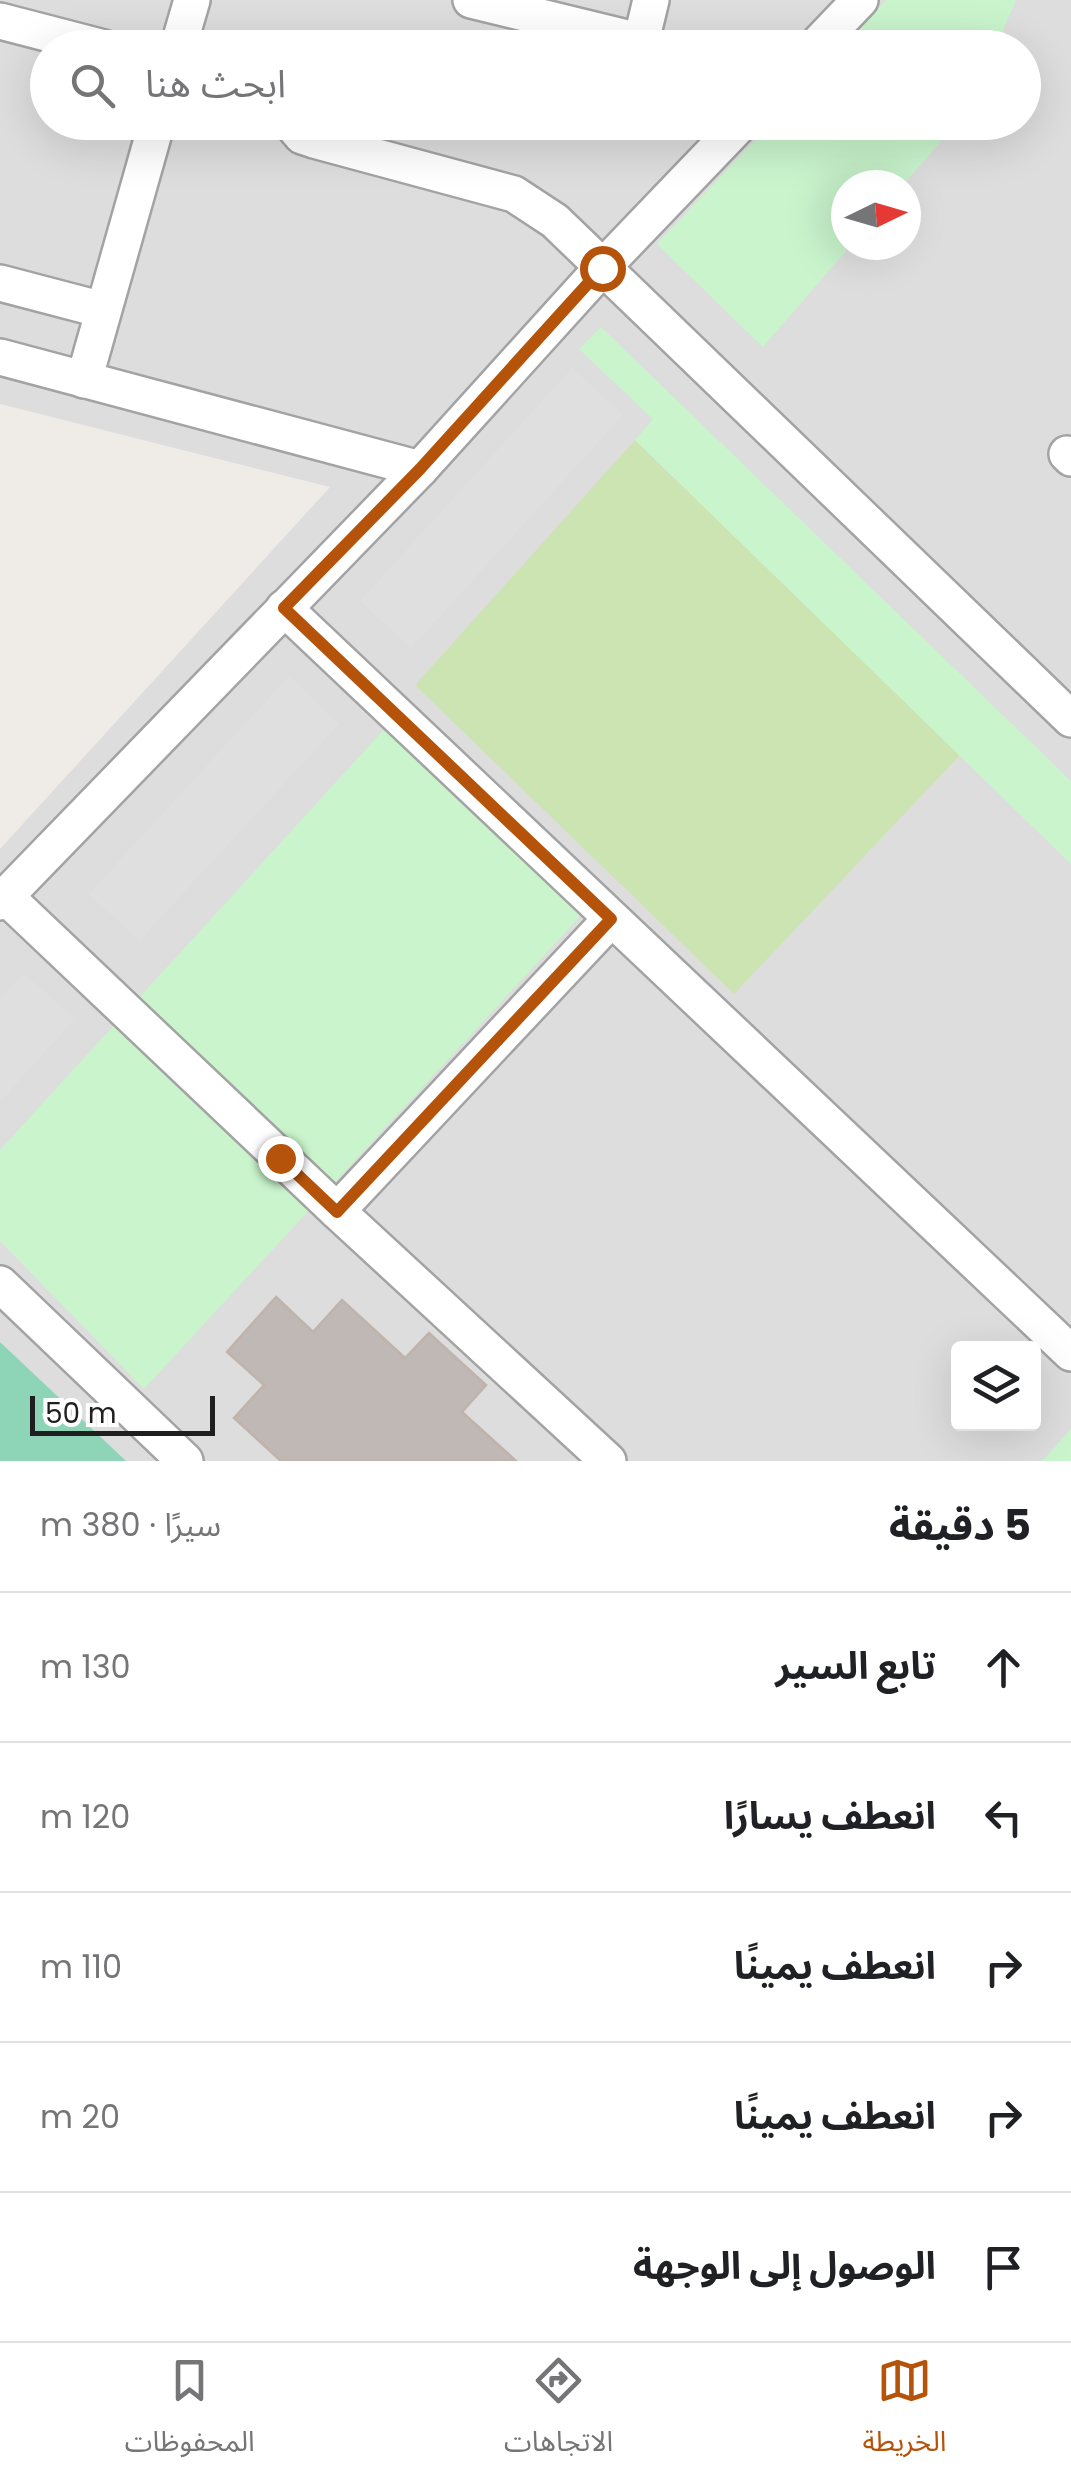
<!DOCTYPE html>
<html lang="ar">
<head>
<meta charset="utf-8">
<style>
	:root { --surface:#fff; --page:#f2f2f2; --text:#202124; --muted:#757577; --line:#e0e0e0; --accent:#b45309 }
	body { margin:0; font-family:Poppins,"Noto Sans Arabic",sans-serif; background:var(--page); color:var(--text); direction:rtl }
	.controls { position:absolute; right:30px; bottom:30px; display:grid; overflow:hidden; border-radius:10px; box-shadow:0 10px 40px #0002 }
	.controls button { width:90px; height:90px; display:grid; place-items:center; padding:0; border:0; border-bottom:2px solid var(--line); background:var(--surface); color:var(--text); font:50px sans-serif }
	.compass { position:absolute; left:831px; top:170px; width:90px; height:90px; border-radius:50%; background:var(--surface); box-shadow:0 10px 40px #0002; rotate:85deg }
	.scale { position:absolute; left:30px; bottom:25px; width:185px; box-sizing:border-box; padding-left:10px; border:5px solid #1f1f1f; border-top:0; font-size:28px; line-height:35px; white-space:nowrap; color:#1f1f1f; -webkit-text-stroke:8px #fff; paint-order:stroke }
	.stop { position:absolute; width:30px; height:30px; margin:-22px; border:8px solid #b45309; border-radius:50%; background:#fff }
	.stop.end { background:#b45309; border-color:#fff; box-shadow:0 2px 10px #0008 }
	.list { margin:0; padding:0; list-style:none }
	h2 { display:flex; justify-content:space-between; align-items:center; height:130px; margin:0; padding:0 40px; font-size:42px }
	h2 small { font-size:32px; font-weight:400; color:var(--muted) }
	.list li { display:grid; grid-template-columns:65px 1fr auto; gap:30px; align-items:center; box-sizing:border-box; height:150px; padding:0 40px; border-top:2px solid var(--line) }
	.list b { display:block; font-size:38px; white-space:nowrap }
	.list em { font-size:32px; font-style:normal; color:var(--muted) }
	.icon { flex:none; width:55px; height:55px; fill:none; stroke:currentColor; stroke-width:2; stroke-linecap:round; stroke-linejoin:round }
	.map { position:relative; flex:none; width:1071px; height:1461px; overflow:hidden; direction:ltr }
	.search { position:absolute; background:var(--surface); box-shadow:0 10px 40px #0002; left:30px; right:30px; top:30px; height:110px; display:flex; align-items:center; gap:25px; box-sizing:border-box; padding:0 35px; border-radius:55px; color:var(--muted); font-size:38px }
	.sheet { height:880px; background:var(--surface) }
	nav { display:flex; justify-content:space-around; align-items:center; box-sizing:border-box; height:140px; border-top:2px solid var(--line); background:var(--surface); font-size:28px; color:var(--muted) }
	nav a { display:grid; justify-items:center; gap:5px }
	nav .on { color:var(--accent) }
	.map>svg:first-child { display:block }
	.residential { fill:#ddd; fill-rule:evenodd }
	.grass { fill:#cbe4b2 }
	.park { fill:#c9f4cc }
	.pitch { fill:#8ed5b8 }
	.parking { fill:#dfdfdf }
	.building { fill:#bfb8b4; stroke:#bfb3ab; stroke-width:2.5 }
	.lines { fill:none; stroke-linecap:round; stroke-linejoin:round }
	.minor-casing { stroke:#a3a3a3; stroke-width:40 }
	.minor { stroke:#fff; stroke-width:35 }
	.route { stroke:#b45309; stroke-width:12 }
</style>
</head>
<body>
<div class="map">
<svg width="1071" height="1461" viewBox="0 0 1071 1461">
	<rect width="100%" height="100%" fill="#efece7"/>
	<path class="residential" d="M0 0H1071V1461H0V849L330 487 0 404ZM48 48H1024V122H48ZM846 185H906V245H846ZM958 1348H1034V1424H958Z"/>
	<path class="grass" d="M635 440 960 755 734 994 415 685Z"/>
	<g class="park">
		<path d="M886 0H1016L996 47H841Z"/>
		<path d="M771 123H957L903 185H846V245H851L763 347 657 244Z"/>
		<path d="M601 327 1071 781V864L635 440 653 419 579 349Z"/>
		<path d="M389 724 585 911 144 1389 0 1241V1150Z"/>
		<path d="M1071 1429V1461H1042Z"/>
	</g>
	<path class="pitch" d="M0 1342 126 1461H0Z"/>
	<g class="parking">
		<path d="M572 368 623 415 411 648 360 601Z"/>
		<path d="M289 676 339 724 139 941 89 894Z"/>
		<path d="M24 973 75 1019 0 1102V999Z"/>
	</g>
	<path class="building" d="M276 1297 313 1332 342 1300 405 1358 429 1333 486 1385 462 1412 516 1461H281L234 1418 264 1385 227 1352Z"/>
	<g class="lines">
		<g class="minor-casing">
			<g id="minor">
				<path d="M471 0 635 40 644 29 651 0"/>
				<path d="M0 21 104 48"/>
				<path d="M178 48 192 0"/>
				<path d="M814 48 860 0"/>
				<path d="M290 122 302 136 314 140 514 194 555 221 1071 719"/>
				<path d="M0 283 103 310"/>
				<path d="M0 357 420 469"/>
				<path d="M84 380 157 122"/>
				<path d="M1067 454 1071 458"/>
				<path d="M284 608 1071 1353"/>
				<path d="M5 896 337 1211 608 1461"/>
				<path d="M0 902 420 469 602 268 742 122"/>
				<path d="M337 1211 611 919"/>
				<path d="M0 1284 185 1461"/>
			</g>
		</g>
		<use href="#minor" class="minor"/>
	</g>
	<g class="lines">
		<path class="route" d="M280 1158 337 1212 611 919 284 608 420 469 602 268"/>
	</g>
</svg>
<div class="controls">
<button><svg class="icon" aria-label="layers" viewBox="0 0 24 24"><path d="M12 4l9 5-9 5-9-5zM3 14l9 5 9-5"/></svg></button>
</div>
<svg class="compass" viewBox="-18 -18 36 36"><path d="M0-13l5 13h-10z" fill="#e53935"/><path d="M0 13l5-13h-10z" fill="#757577"/></svg>
<div class="scale">50 m</div>
<div class="stop" style="left:602px;top:268px"></div>
<div class="stop end" style="left:280px;top:1158px"></div>
<div class="search"><svg class="icon" aria-label="search" viewBox="0 0 24 24"><circle cx="10" cy="10" r="6"/><path d="M15 15l6 6"/></svg>ابحث هنا</div>
</div>
<section class="sheet">
<h2>5 دقيقة<small>سيرًا · 380 m</small></h2>
<ul class="list">
<li><svg class="icon" aria-label="ahead" viewBox="0 0 24 24"><path d="M12 20V5M6 11l6-6 6 6"/></svg><div><b>تابع السير</b></div><em>130 m</em></li>
<li><svg class="icon" aria-label="left" viewBox="0 0 24 24"><path d="M17 20v-9H6M10 6l-5 5 5 5"/></svg><div><b>انعطف يسارًا</b></div><em>120 m</em></li>
<li><svg class="icon" aria-label="right" viewBox="0 0 24 24"><path d="M7 20v-9h11M14 6l5 5-5 5"/></svg><div><b>انعطف يمينًا</b></div><em>110 m</em></li>
<li><svg class="icon" aria-label="right" viewBox="0 0 24 24"><path d="M7 20v-9h11M14 6l5 5-5 5"/></svg><div><b>انعطف يمينًا</b></div><em>20 m</em></li>
<li><svg class="icon" aria-label="arrive" viewBox="0 0 24 24"><path d="M6 21V4h12l-3 4 3 4H6"/></svg><div><b>الوصول إلى الوجهة</b></div></li>
</ul>
</section>
<nav>
<a class="on"><svg class="icon" aria-label="map" viewBox="0 0 24 24"><path d="M3 6l6-2 6 2 6-2v14l-6 2-6-2-6 2zM9 4v14M15 6v14"/></svg>الخريطة</a>
<a><svg class="icon" aria-label="directions" viewBox="0 0 24 24"><path d="M12 3l9 9-9 9-9-9zM9 14v-3h6M13 9l2 2-2 2"/></svg>الاتجاهات</a>
<a><svg class="icon" aria-label="saved" viewBox="0 0 24 24"><path d="M7 4h10v16l-5-4-5 4z"/></svg>المحفوظات</a>
</nav>
</body>
</html>
